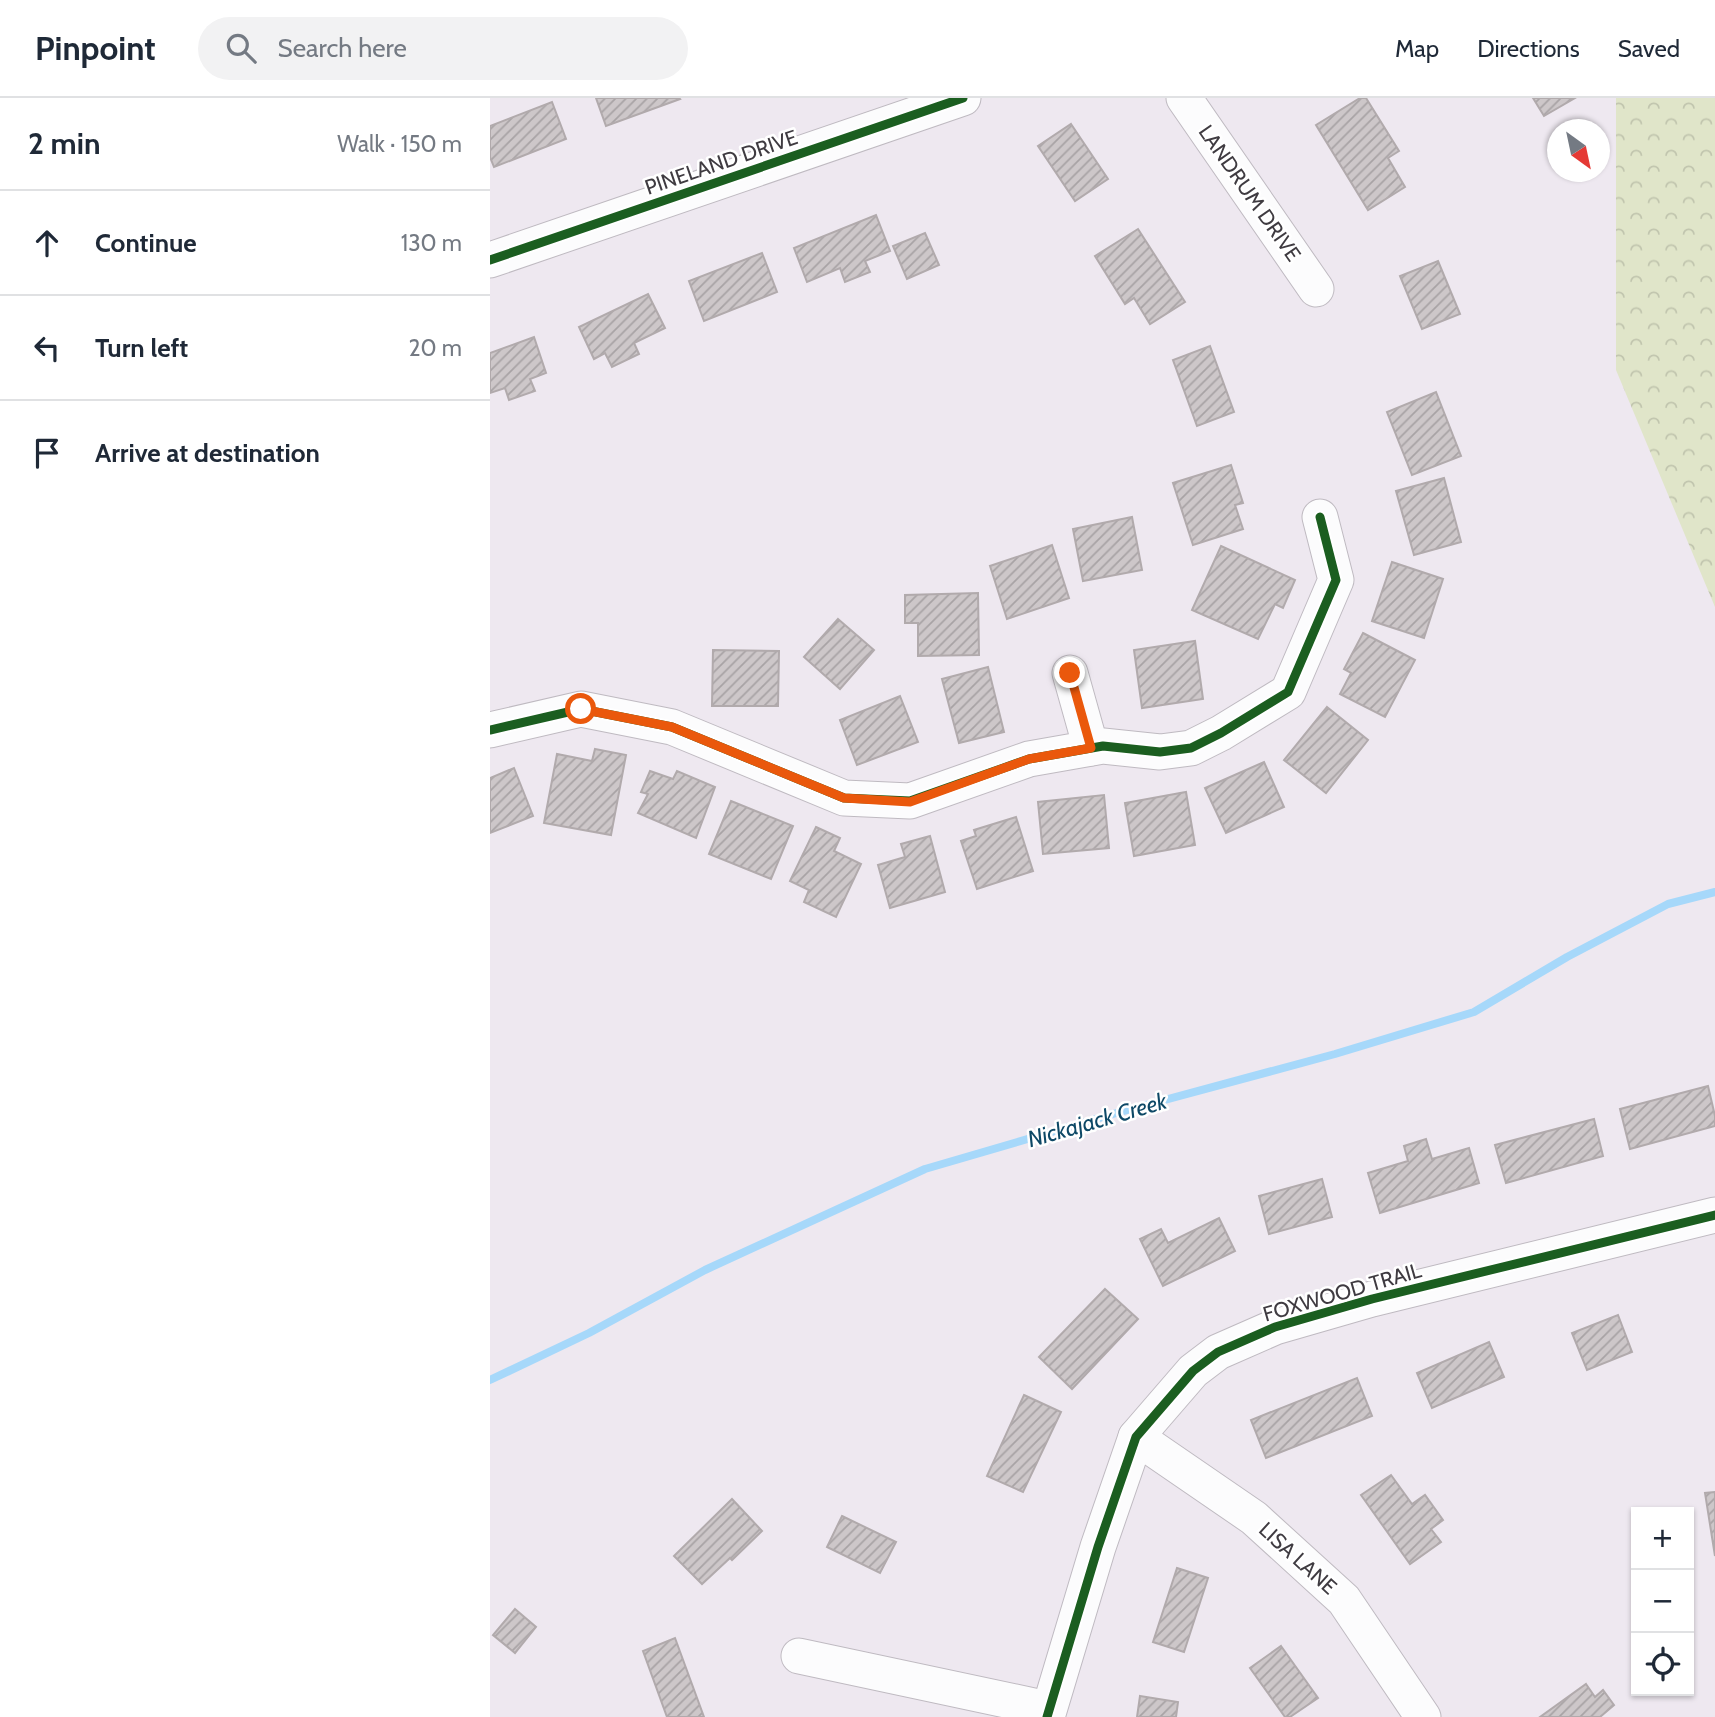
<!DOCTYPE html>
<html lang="en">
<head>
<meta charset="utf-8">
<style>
	:root { --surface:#fff; --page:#f2f2f3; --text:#1f2937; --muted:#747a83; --line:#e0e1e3 }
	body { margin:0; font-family:Cabin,sans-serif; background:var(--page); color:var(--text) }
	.controls { position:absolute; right:21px; bottom:21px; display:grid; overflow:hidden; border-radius:0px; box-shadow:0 2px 5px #0004 }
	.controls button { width:63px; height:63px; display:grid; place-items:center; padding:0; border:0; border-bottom:2px solid var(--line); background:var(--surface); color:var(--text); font:35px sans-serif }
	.compass { position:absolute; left:1057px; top:21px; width:63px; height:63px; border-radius:50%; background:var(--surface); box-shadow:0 2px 5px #0004; rotate:147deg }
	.stop { position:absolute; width:21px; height:21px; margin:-16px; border:5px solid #ea580c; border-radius:50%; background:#fff }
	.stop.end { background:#ea580c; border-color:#fff; box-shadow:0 2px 7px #0008 }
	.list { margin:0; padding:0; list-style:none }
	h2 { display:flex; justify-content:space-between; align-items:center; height:91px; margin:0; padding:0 28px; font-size:30px }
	h2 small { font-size:23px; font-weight:400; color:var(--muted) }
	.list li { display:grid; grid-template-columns:46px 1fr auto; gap:21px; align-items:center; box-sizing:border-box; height:105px; padding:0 28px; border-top:2px solid var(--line) }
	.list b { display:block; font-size:26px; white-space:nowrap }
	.list em { font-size:23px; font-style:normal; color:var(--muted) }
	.icon { flex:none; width:38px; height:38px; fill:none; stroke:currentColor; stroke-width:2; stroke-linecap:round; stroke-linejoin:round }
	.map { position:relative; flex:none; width:1225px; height:1619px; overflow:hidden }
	header { display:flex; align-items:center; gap:42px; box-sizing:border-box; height:98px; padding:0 35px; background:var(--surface); border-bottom:2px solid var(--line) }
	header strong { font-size:33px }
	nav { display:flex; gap:38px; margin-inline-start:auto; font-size:24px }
	.search { width:490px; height:63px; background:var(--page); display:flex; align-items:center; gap:18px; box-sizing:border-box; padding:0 24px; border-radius:38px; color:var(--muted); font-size:26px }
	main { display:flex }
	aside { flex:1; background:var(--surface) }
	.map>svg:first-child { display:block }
	.forest { fill:url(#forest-crowns) }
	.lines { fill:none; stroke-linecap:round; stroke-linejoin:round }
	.stream { stroke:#a6d8fa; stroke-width:8 }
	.building { fill:url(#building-hatch); stroke:#b1aaac; stroke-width:2 }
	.minor-casing { stroke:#bfbac1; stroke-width:37 }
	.minor { stroke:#fcfcfd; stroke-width:35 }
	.cycleway-casing { stroke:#fff; stroke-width:13 }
	.cycleway { stroke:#1b5e20; stroke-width:9 }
	.route { stroke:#ea580c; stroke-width:9 }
	.labels { text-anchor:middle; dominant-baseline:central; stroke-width:5; stroke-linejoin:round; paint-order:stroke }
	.street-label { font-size:21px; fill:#3f3b41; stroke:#fff }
	.water-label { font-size:23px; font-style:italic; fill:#0d4866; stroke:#fff }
</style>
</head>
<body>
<header>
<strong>Pinpoint</strong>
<div class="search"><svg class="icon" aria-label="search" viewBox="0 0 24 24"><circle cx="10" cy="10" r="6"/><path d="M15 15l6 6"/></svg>Search here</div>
<nav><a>Map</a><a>Directions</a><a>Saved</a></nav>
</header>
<main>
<aside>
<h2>2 min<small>Walk · 150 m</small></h2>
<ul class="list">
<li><svg class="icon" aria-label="ahead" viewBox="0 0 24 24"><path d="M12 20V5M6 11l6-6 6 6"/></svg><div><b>Continue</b></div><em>130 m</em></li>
<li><svg class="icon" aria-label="left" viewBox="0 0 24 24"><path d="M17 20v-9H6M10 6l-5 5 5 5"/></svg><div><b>Turn left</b></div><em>20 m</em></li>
<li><svg class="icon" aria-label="arrive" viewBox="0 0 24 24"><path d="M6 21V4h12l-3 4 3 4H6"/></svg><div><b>Arrive at destination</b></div></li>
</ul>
</aside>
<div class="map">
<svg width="1225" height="1619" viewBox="0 0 1225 1619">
	<defs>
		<pattern id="forest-crowns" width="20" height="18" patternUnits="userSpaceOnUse" patternTransform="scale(1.75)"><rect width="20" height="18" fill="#e0e5c9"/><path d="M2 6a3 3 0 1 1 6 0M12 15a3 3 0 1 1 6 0" fill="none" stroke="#c1c5ae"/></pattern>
		<pattern id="building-hatch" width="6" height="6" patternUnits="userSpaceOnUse" patternTransform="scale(1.75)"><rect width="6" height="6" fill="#cdc7c9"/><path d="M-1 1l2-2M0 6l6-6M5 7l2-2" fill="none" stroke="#a8a3a5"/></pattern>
	</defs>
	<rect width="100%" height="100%" fill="#eee8f0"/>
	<path class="forest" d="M1126 0H1225V509L1126 272Z"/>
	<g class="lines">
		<path class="stream" d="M0 1282 99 1235 215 1172 435 1071 630 1014 845 956 984 914 1077 859 1178 806 1225 794"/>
	</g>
	<g class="building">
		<path d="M106 0H189L190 1 116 28Z"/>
		<path d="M870 0H876L909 53 898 60 915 89 878 112 826 27Z"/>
		<path d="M1043 0H1085L1054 18Z"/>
		<path d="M62 4 76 41 4 69 0 59V28Z"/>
		<path d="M581 26 618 81 585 103 548 48Z"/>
		<path d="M386 117 400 153 375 163 380 174 355 184 350 170 317 184 304 150Z"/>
		<path d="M648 131 695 204 660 226 644 200 635 206 605 158Z"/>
		<path d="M435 135 449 167 417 181 403 148Z"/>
		<path d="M272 155 287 194 214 223 199 183Z"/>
		<path d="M948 163 970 216 932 231 910 178Z"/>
		<path d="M158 196 175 230 144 245 149 256 122 269 115 255 104 261 89 229Z"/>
		<path d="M44 239 56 275 40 281 45 293 19 302 15 290 0 295V255Z"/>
		<path d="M720 248 744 314 707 328 683 262Z"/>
		<path d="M946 294 971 358 922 377 897 314Z"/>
		<path d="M741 367 753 405 745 407 753 431 703 447 683 385Z"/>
		<path d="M954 380 971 444 924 457 906 393Z"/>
		<path d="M642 419 652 472 593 483 583 431Z"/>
		<path d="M562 447 579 500 517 521 500 468Z"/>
		<path d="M731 448 805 482 793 510 785 506 768 541 702 512Z"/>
		<path d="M902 464 953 481 934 540 882 523Z"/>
		<path d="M488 495 489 557 428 558V525H415V497Z"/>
		<path d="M348 521 384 552 350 591 314 559Z"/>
		<path d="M873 535 925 562 895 619 850 596 861 575 854 571Z"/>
		<path d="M705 543 713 601 652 610 644 552Z"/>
		<path d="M223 552 289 553 288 608H222Z"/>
		<path d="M498 569 514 634 469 645 452 581Z"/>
		<path d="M410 598 428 644 367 667 350 622Z"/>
		<path d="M837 609 878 642 836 695 794 662Z"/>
		<path d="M105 651 136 657 121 737 54 725 67 656 102 663Z"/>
		<path d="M774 664 794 709 736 735 715 690Z"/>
		<path d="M24 670 43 718 0 735V680Z"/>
		<path d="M160 673 183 681 187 673 225 689 206 740 148 715 158 696 151 694Z"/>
		<path d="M696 694 705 747 644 758 635 705Z"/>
		<path d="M614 697 619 750 553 756 548 704Z"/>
		<path d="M241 703 303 728 281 781 219 756Z"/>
		<path d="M526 719 543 773 487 791 471 743 486 738 484 732Z"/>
		<path d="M326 729 350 740 344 753 371 766 346 819 314 804 319 792 300 783Z"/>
		<path d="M440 738 455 794 400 810 388 767 415 759 411 746Z"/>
		<path d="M1218 988 1225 1018V1028L1140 1051 1130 1011Z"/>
		<path d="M1104 1021 1113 1058 1016 1085 1005 1047Z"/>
		<path d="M936 1041 942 1061 979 1050 989 1085 890 1115 878 1075 918 1063 914 1048Z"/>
		<path d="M832 1081 842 1119 779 1136 769 1098Z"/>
		<path d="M729 1120 745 1153 673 1188 650 1141 671 1131 678 1145Z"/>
		<path d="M615 1191 648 1221 582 1291 549 1259Z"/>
		<path d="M1128 1217 1142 1254 1097 1272 1082 1235Z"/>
		<path d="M999 1244 1014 1279 942 1310 927 1275Z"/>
		<path d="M867 1280 882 1318 776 1360 761 1322Z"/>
		<path d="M534 1297 571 1314 533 1394 497 1378Z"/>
		<path d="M901 1377 922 1406 935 1397 953 1422 941 1431 951 1444 920 1466 871 1397Z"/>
		<path d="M1225 1394V1458L1215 1395Z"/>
		<path d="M242 1401 272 1433 242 1462 240 1460 212 1486 184 1458Z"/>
		<path d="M352 1418 406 1444 390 1475 337 1449Z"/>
		<path d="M687 1470 718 1480 694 1554 663 1544Z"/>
		<path d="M25 1511 46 1529 25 1555 3 1537Z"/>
		<path d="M185 1540 214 1619H177L153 1553Z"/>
		<path d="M791 1548 828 1600 800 1619H795L760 1570Z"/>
		<path d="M1096 1586 1105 1599 1113 1592 1124 1607 1110 1619H1050Z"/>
		<path d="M650 1598 688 1604 686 1619H647Z"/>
	</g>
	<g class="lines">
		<g class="minor-casing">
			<g id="minor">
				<path d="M694 0 826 191"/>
				<path d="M0 162 473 0"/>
				<path d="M580 575 601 650"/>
				<path d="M0 632 91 611 182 629 354 700 420 703 539 661 613 648 670 654 701 650 731 635 798 594 846 482 830 419"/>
				<path d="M646 1339 764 1420 854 1502 933 1619"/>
				<path d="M309 1558 558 1611"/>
				<path d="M557 1619 608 1449 646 1339 703 1273 728 1254 785 1229 882 1201 1225 1117"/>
			</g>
		</g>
		<use href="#minor" class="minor"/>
		<g class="cycleway-casing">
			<g id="cycleway">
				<path d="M0 162 473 0"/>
				<path d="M0 632 91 611 182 629 354 700 420 703 539 661 613 648 670 654 701 650 731 635 798 594 846 482 830 419"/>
				<path d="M557 1619 608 1449 646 1339 703 1273 728 1254 785 1229 882 1201 1225 1117"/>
			</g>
		</g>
		<use href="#cycleway" class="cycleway"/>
	</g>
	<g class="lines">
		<path class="route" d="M91 611 182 629 354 700 420 704 539 661 601 650 580 575"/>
	</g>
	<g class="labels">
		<g class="street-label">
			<text transform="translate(231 64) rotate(-19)">PINELAND DRIVE</text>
			<text transform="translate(760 95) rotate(55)">LANDRUM DRIVE</text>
			<text transform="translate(852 1194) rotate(-16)">FOXWOOD TRAIL</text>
			<text transform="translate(808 1460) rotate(42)">LISA LANE</text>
		</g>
		<g class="water-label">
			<text transform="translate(607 1022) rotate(-16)">Nickajack Creek</text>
		</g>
	</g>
</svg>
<div class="controls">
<button>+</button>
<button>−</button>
<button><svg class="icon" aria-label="locate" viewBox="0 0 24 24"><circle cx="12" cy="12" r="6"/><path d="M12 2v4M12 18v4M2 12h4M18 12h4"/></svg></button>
</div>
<svg class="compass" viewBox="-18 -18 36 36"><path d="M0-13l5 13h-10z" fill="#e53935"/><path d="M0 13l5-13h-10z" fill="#747a83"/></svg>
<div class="stop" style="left:91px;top:611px"></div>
<div class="stop end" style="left:580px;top:575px"></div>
</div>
</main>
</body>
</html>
